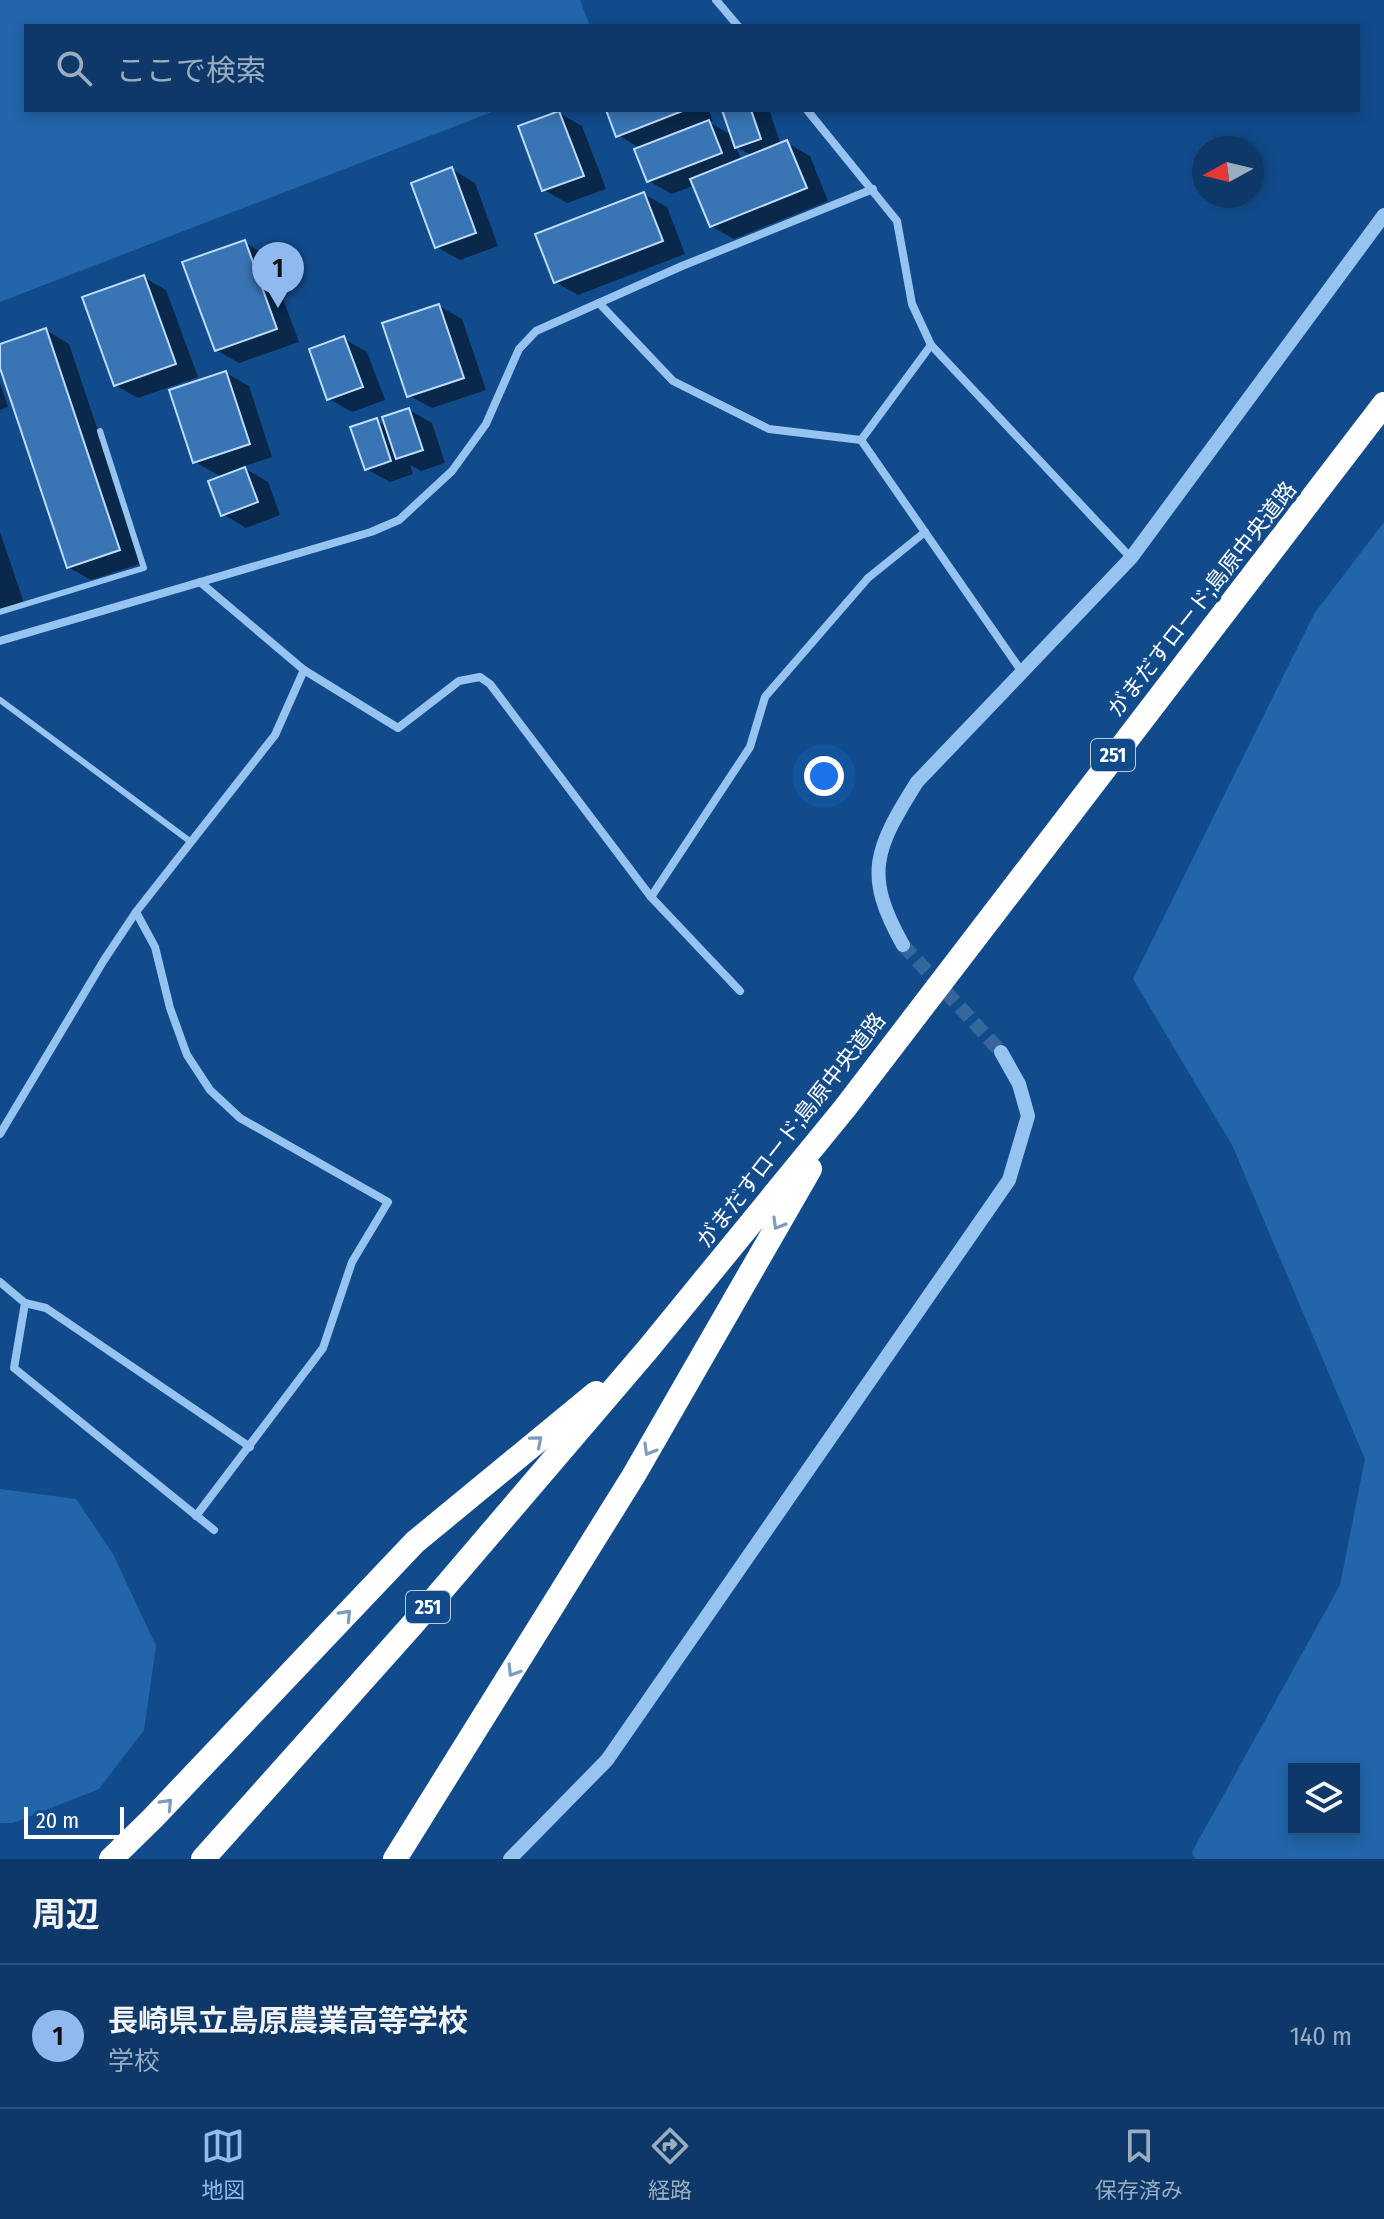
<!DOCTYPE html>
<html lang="ja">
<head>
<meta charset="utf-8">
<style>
	:root { --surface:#0d3868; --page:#163f6e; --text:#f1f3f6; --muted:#9aacc0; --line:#2d527c; --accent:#90b9f0 }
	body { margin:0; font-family:"Fira Sans Condensed","Noto Sans JP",sans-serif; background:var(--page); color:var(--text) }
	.controls { position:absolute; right:24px; bottom:24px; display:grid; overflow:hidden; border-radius:0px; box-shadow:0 4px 12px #0003 }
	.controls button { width:72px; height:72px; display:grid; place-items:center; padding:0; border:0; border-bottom:2px solid var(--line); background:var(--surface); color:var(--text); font:40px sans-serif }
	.compass { position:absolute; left:1192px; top:136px; width:72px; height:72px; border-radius:50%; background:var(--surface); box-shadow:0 4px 12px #0003; rotate:262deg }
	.scale { position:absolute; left:24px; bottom:20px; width:100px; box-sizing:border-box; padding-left:8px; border:4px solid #fff; border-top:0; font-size:22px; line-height:28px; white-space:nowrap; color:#fff; -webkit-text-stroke:6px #114b8b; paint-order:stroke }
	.you { position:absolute; left:824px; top:776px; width:28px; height:28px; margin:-20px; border:6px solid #fff; border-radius:50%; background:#1a73e8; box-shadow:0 0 0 12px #1a73e833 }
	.badge { display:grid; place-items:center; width:52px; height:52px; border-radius:50%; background:var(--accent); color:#111; font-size:26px; font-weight:700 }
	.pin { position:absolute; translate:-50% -66px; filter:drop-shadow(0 2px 4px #0008) }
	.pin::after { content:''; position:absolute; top:42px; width:28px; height:24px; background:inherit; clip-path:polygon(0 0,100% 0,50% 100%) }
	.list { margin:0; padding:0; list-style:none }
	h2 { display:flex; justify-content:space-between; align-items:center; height:104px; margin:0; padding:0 32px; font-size:34px }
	h2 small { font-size:26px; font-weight:400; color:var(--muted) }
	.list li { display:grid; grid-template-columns:52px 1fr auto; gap:24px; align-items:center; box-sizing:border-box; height:144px; padding:0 32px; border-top:2px solid var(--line) }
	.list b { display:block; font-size:30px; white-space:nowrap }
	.list p { margin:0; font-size:26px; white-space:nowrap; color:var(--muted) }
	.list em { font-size:26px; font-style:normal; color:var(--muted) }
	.icon { flex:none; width:44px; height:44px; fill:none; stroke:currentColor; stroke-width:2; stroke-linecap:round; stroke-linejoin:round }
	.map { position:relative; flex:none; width:1384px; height:1859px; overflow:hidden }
	.search { position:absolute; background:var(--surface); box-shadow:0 4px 12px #0003; left:24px; right:24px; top:24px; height:88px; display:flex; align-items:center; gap:20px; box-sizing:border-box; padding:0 28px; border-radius:0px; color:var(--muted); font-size:30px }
	.sheet { height:248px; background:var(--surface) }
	nav { display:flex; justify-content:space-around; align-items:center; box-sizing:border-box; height:112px; border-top:2px solid var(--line); background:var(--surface); font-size:22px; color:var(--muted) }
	nav a { display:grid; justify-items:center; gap:4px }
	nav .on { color:var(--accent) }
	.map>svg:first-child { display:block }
	.green { fill:#2265aa; fill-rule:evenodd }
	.shadow { fill:#0007; fill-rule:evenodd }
	.building { fill:#3975b4; stroke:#beddfd; stroke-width:2 }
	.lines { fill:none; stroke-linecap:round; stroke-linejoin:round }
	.tertiary-tunnel { stroke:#35669c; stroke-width:14; stroke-dasharray:14 7; stroke-linecap:butt }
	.service { stroke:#97c3f1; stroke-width:6 }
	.minor { stroke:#97c3f1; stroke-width:8 }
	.tertiary { stroke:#97c3f1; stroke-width:14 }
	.motorway { stroke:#fff; stroke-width:24 }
	.oneway { stroke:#7c9cbf }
	.labels { text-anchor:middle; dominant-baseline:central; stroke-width:8; stroke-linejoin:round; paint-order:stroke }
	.shield { fill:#114b8b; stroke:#b8c9dc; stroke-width:2 }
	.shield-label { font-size:20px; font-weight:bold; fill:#fff }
	.street-label { font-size:22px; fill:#fff; stroke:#114b8b }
</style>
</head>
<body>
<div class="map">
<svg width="1384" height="1859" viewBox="0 0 1384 1859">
	<rect width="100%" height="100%" fill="#114b8b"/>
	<g class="green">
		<path d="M0 0H580L590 26H26V110H497L0 302Z"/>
		<path d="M1384 522V1859H1195L1192 1852 1340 1585 1365 1459 1232 1145 1133 979 1314 614ZM1354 1769V1829H1294V1769Z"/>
		<path d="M0 1489 76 1499 113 1554 156 1646 144 1730 99 1789 13 1823H0Z"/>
	</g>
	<g class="shadow">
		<path d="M608 110H709L713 121 709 122 733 136 724 110H766L770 112 781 145 787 143 810 156 828 201 734 239 711 226 695 185 672 194 649 181 641 149 618 135ZM736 147 753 156 742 161Z"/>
		<path d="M559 113 582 126 606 189 567 203 544 190Z"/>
		<path d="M452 169 475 183 498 246 460 260 437 247Z"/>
		<path d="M644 194 667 207 685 254 578 295 555 282Z"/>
		<path d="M244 242 267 256 299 342 239 363 216 350Z"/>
		<path d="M143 277 166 290 198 377 138 398 115 385Z"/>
		<path d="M439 306 462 319 486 390 432 408 408 395Z"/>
		<path d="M46 330 69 344 142 563 91 580 68 567 0 362V346Z"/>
		<path d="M344 339 367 352 385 400 352 412 329 399Z"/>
		<path d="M226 373 249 386 272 457 242 467 268 482 280 515 246 528 223 514 222 477 195 462Z"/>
		<path d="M0 383 8 407 0 410Z"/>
		<path d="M409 410 432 423 445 463 421 471 410 465 413 474 390 482 366 469 376 421 388 427Z"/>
		<path d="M0 532 24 603 0 611Z"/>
	</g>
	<g class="building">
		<path d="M606 110H685L616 137Z"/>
		<path d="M722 110H751L761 139 735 148Z"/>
		<path d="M559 111 584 176 542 191 518 126Z"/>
		<path d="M709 120 722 153 647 182 634 149Z"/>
		<path d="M787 140 807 188 710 227 690 179Z"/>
		<path d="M452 167 476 233 435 248 411 183Z"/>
		<path d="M644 192 663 241 554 283 535 234Z"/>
		<path d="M245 240 277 329 215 351 182 262Z"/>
		<path d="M144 275 176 364 114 386 82 297Z"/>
		<path d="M439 304 464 378 407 397 382 323Z"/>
		<path d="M46 328 120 550 67 568 0 368V344Z"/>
		<path d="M344 336 363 387 327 400 309 349Z"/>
		<path d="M226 371 250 444 193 463 169 390Z"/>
		<path d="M409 408 423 450 396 459 382 417Z"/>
		<path d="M377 418 391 461 365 470 350 427Z"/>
		<path d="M245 467 258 502 221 516 208 481Z"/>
	</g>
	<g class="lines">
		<path class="tertiary-tunnel" d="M903 945 1001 1052"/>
		<g class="service">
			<path d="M0 612 144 568 100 431"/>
			<path d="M0 700 191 842"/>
		</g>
		<g class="minor">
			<path d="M716 0 738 26"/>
			<path d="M807 110 897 221 912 304 931 345 1131 558"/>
			<path d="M599 303 673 381 769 429 861 440 1022 672"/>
			<path d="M861 440 931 345"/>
			<path d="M200 582 304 670 398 728 459 681 480 677 490 684 651 897 740 991"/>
			<path d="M0 641 371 532 399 520 452 471 486 424 519 349 536 331 682 266 873 189"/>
			<path d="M651 897 750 747 765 697 868 578 925 532"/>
			<path d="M136 912 155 947 170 1008 187 1055 210 1090 240 1118 388 1202 352 1262 323 1348 196 1516"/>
			<path d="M0 1134 104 960 136 912 275 735 304 670"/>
			<path d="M0 1282 25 1303 14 1368 214 1530"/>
			<path d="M25 1303 46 1308 250 1447"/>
		</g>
		<g class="tertiary">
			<path d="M903 945C863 874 875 849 917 782L1131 558 1384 215"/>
			<path d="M510 1859 607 1760 1009 1180 1028 1116 1019 1084 1001 1052"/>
		</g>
		<g class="motorway">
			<path d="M111 1859 153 1818 415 1542 596 1393"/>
			<path d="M203 1859 413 1624 648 1349 845 1108 1384 404"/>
			<path d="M395 1859 634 1475 810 1169"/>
		</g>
	</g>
	<defs><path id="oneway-chevron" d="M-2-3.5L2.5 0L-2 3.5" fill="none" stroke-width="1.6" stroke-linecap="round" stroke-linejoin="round" transform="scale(2)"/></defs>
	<g class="oneway">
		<use href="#oneway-chevron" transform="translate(778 1224) rotate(120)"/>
		<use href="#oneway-chevron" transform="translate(537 1441) rotate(-40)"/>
		<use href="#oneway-chevron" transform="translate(649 1450) rotate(120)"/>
		<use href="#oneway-chevron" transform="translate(346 1615) rotate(-47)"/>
		<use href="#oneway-chevron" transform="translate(513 1671) rotate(122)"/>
		<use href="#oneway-chevron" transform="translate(167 1804) rotate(-47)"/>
	</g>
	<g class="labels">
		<g class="shield">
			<rect x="1091" y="739" width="44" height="32" rx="6"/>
			<rect x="406" y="1591" width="44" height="32" rx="6"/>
		</g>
		<g class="shield-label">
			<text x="1113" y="755">251</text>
			<text x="428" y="1607">251</text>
		</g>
		<g class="street-label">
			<text transform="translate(1202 599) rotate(-52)">がまだすロード;島原中央道路</text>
			<text transform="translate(791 1130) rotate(-52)">がまだすロード;島原中央道路</text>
		</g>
	</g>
</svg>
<div class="controls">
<button><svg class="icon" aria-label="layers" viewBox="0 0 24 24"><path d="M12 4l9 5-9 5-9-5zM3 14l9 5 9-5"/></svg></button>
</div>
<svg class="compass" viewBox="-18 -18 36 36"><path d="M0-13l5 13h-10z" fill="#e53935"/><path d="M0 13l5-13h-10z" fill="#9aacc0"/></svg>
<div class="scale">20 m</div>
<div class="you"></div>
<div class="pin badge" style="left:278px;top:308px">1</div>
<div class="search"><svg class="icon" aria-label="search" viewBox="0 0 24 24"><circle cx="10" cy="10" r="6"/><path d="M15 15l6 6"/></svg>ここで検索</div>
</div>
<section class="sheet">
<h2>周辺<small></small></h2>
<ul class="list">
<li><span class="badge">1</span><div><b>長崎県立島原農業高等学校</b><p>学校</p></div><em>140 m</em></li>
</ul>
</section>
<nav>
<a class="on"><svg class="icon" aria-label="map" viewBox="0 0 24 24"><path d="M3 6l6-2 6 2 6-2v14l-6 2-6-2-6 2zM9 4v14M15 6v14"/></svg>地図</a>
<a><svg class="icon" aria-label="directions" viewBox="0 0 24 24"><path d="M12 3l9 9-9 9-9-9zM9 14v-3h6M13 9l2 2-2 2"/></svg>経路</a>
<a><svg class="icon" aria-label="saved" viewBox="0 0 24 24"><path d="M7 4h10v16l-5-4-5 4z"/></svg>保存済み</a>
</nav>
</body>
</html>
